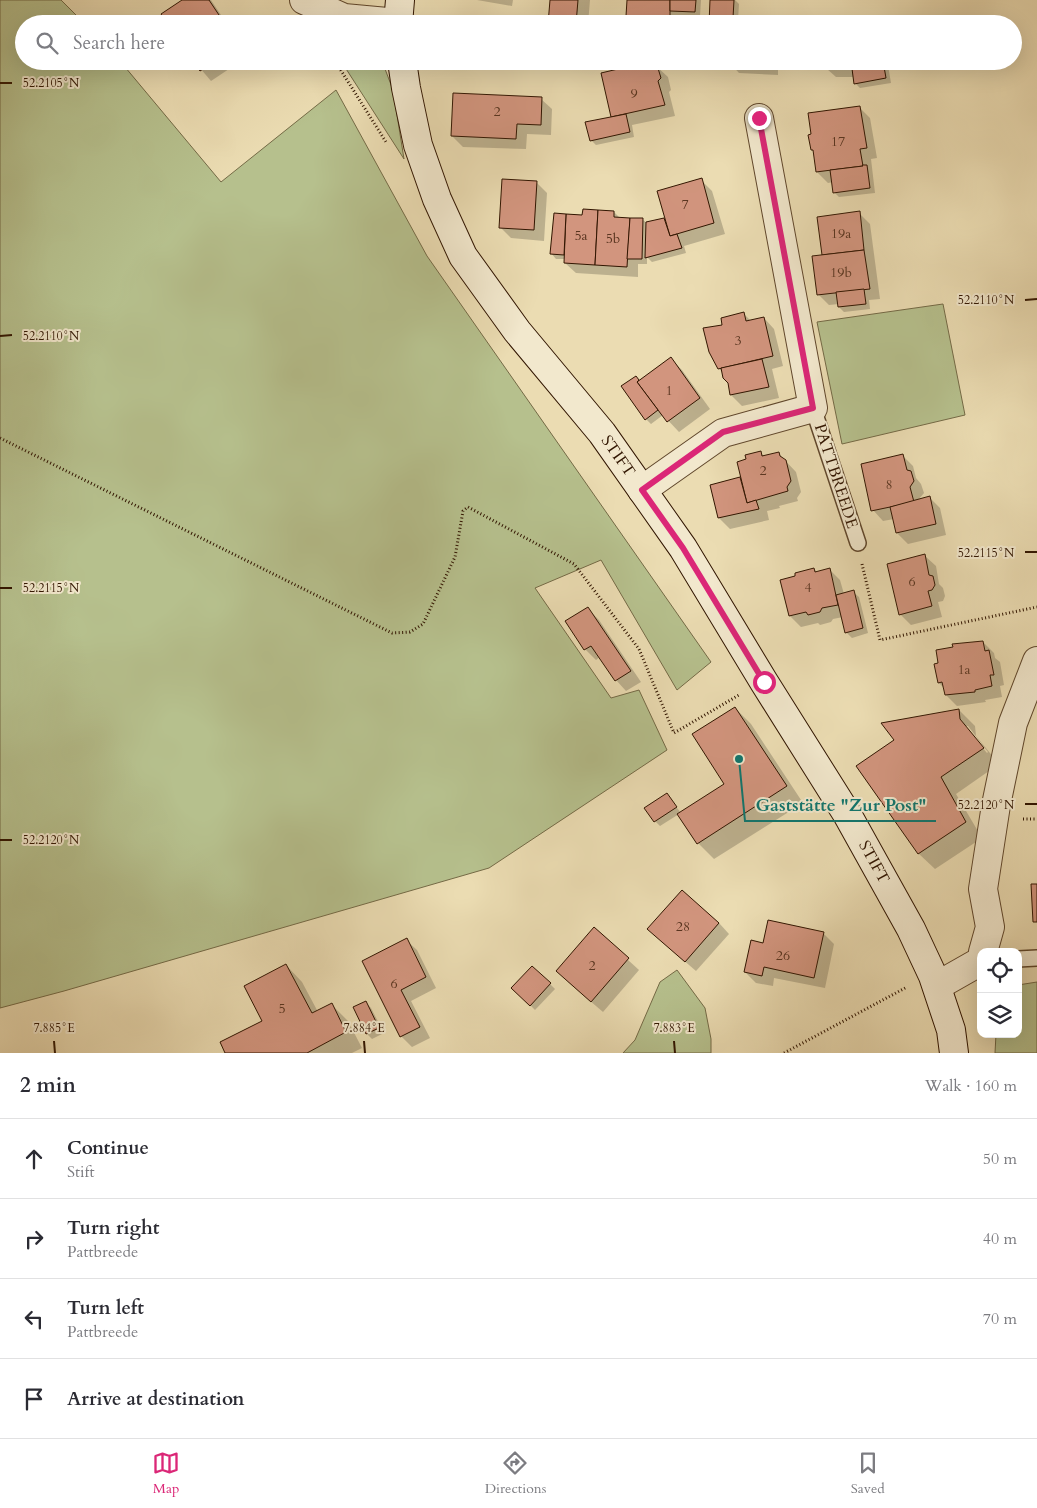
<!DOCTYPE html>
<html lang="en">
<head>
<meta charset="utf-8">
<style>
	:root { --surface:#fff; --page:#f7f7f7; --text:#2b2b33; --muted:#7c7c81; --line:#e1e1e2; --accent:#db2777 }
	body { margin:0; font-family:Cardo,serif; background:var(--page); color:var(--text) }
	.controls { position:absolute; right:15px; bottom:15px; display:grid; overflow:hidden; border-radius:10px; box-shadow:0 5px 20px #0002 }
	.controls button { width:45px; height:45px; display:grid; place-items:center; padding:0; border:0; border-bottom:1px solid var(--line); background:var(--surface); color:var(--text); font:25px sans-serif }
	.stop { position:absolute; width:15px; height:15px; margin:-11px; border:4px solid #db2777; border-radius:50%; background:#fff }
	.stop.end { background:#db2777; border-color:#fff; box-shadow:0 1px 5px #0008 }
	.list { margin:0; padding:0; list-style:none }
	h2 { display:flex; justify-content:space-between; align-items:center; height:65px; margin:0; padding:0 20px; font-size:21px }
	h2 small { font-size:16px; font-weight:400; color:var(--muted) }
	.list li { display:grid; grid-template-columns:32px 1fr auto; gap:15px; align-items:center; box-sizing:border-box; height:80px; padding:0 20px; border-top:1px solid var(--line) }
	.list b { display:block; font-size:19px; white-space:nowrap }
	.list p { margin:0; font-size:16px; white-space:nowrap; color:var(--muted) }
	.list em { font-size:16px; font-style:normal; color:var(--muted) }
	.icon { flex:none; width:28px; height:28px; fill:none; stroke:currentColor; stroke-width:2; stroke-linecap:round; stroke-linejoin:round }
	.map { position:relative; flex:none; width:1037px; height:1053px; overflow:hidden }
	.search { position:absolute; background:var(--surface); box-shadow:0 5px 20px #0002; left:15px; right:15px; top:15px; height:55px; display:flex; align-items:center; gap:12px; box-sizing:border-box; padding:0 18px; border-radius:28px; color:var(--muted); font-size:19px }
	.sheet { height:385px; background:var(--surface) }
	nav { display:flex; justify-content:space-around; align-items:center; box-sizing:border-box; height:70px; border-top:1px solid var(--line); background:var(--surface); font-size:14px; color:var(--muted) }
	nav a { display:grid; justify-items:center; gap:2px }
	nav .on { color:var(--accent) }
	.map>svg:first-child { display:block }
	.green { fill:#b6c08d; stroke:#746a46 }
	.shadow { fill:#0003; fill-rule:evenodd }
	.building { fill:#d2957e; stroke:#311500 }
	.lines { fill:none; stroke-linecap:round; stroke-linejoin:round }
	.lane-casing { stroke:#60472c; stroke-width:18 }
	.street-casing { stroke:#60472c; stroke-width:30 }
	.secondary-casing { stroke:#311500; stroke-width:30 }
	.path { stroke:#311500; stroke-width:3; stroke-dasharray:1 2.5; stroke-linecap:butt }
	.lane { stroke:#f2e8cd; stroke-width:15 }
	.street { stroke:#f2e8cd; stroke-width:28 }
	.secondary { stroke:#f2e8cd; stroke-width:28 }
	.route { stroke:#db2777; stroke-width:6 }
	.ticks { fill:none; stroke:#311500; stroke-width:2 }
	.labels { text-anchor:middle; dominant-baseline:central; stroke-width:4; stroke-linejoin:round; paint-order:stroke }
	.number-label { font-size:14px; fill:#593520 }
	.street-label { font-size:16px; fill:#311500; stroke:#f2e8cd }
	.ticks-label { font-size:12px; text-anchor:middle; fill:#311500; stroke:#f2e8cd; stroke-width:4; stroke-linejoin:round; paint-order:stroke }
	.leader { fill:none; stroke:#0f766e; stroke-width:2 }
	.callout-dot { fill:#0f766e; stroke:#f2e8cd; stroke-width:2 }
	.callout-label { font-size:18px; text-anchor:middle; font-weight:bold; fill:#0f766e; stroke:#f2e8cd; stroke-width:4; stroke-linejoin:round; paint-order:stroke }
</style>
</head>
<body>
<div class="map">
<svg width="1037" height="1053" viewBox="0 0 1037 1053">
	<rect width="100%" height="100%" fill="#ebdcb2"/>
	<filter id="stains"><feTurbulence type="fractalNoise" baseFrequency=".004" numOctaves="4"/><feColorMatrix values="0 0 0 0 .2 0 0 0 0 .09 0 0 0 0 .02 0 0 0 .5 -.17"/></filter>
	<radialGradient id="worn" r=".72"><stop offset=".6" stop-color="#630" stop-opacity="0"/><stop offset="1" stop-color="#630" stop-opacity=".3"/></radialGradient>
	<g class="green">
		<path d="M0 0H61L85 24H24V61H120L221 182 336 90 427 256 711 662 677 690 601 560 535 588 611 698 639 690 667 750 489 868 64 991 0 1008Z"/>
		<path d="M341 61H382L393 90 404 159Z"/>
		<path d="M943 304 965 415 842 444 817 322Z"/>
		<path d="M677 970 705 1008 711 1039V1053H623L635 1040 660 982Z"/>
		<path d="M1037 982V1053H995L996 1034H1018V985Z"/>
	</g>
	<g class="shadow">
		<path d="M184 0H211L227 24H169Z"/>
		<path d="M477 0H513L512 6Z"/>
		<path d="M552 0H590L588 24H549Z"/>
		<path d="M628 0H701L700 16 681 15 680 24H636L628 15Z"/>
		<path d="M711 0H735L739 4 738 20 768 21 771 24H710Z"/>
		<path d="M846 17 853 24H812L830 21Z"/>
		<path d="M194 61H241L211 81Z"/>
		<path d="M728 61H778V75L739 73Z"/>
		<path d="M818 61H884L888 65 891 83 860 88 855 83 854 77H836Z"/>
		<path d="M656 66 668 77 671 90 669 92 675 116 632 125 634 137 596 145 591 140 614 117 612 116Z"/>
		<path d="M541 99 552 109 551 135 527 134 526 149 463 147 452 136Z"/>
		<path d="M859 107 870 118 877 158 871 159 875 193 839 197 834 192 833 182 828 183 817 172 814 152 812 150V135Z"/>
		<path d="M701 180 712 191 725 234 684 246 686 253 652 262 647 257V264H638V277L576 273 565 263V259H556L551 253 555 214 584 216 614 212 620 218 643 220 647 223 666 219Z"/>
		<path d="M536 182 547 193 544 241 511 238 500 227Z"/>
		<path d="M859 213 870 224 880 299 869 300 870 309 844 312 839 307V304L829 305 818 294 823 256Z"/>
		<path d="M744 314 751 321 764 318 774 329 783 366 772 369 779 398 742 406 731 395 729 382 719 368 724 326Z"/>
		<path d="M671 359 682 370 710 409 679 432 663 415 651 424 646 419 636 377 640 381Z"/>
		<path d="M761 453 765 457 778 453 796 472 801 492 797 498 798 501 779 506 780 508 767 511 769 520 730 529 719 518 712 486 742 478Z"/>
		<path d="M902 455 913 466 916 478 921 484 924 493 918 500 929 497 940 508 946 535 908 544 897 533 894 519 883 521 873 510Z"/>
		<path d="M925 556 936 566 939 584 943 588 945 596 943 601 938 602 942 617 911 625 900 614Z"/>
		<path d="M814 569 817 572 829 569 840 580 844 594 853 592 859 597 868 633 852 638 846 632 843 617 833 619 831 622 820 625 818 623 801 627 790 616 782 581 796 577Z"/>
		<path d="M588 609 599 620 641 682 626 691 616 680 600 657 596 660 585 649Z"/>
		<path d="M983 642 994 653 995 658 1000 662 1004 685 1000 686 1002 697 985 700 986 702 957 706 946 695 944 688 939 683 936 665Z"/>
		<path d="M735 708 751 724 803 803 714 859 698 843 679 814 660 826 655 821 667 795 681 813 726 784Z"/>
		<path d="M959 710 975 726 976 736 999 764 956 794 982 838 935 869 918 853ZM964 726H968L988 752 987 753Z"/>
		<path d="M719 923 729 934 696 971 660 940Z"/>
		<path d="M594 929 639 970 603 1012 568 982Z"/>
		<path d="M823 933 834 944 825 988 774 978 773 986 756 983 745 972 764 944Z"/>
		<path d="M406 940 417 950 436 988 411 1001 430 1038 412 1047 401 1036 364 961Z"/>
		<path d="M286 965 302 982 318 1012 332 1005 348 1021 362 1048 352 1053H226L221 1043 263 1021Z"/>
		<path d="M550 984 555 989 535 1010 513 988Z"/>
		<path d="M365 1002 371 1008 384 1033 372 1039 367 1034 354 1008Z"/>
	</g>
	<g class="building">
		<path d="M182 0H209L225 24H168L161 14Z"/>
		<path d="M550 0H578L576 24H548Z"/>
		<path d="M627 0H670V18L626 16Z"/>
		<path d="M670 0H696L695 12 670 11Z"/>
		<path d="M710 0H734L733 18H727V24H709Z"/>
		<path d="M828 16H847V24H811V20H828Z"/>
		<path d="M727 18 769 20 768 24H727Z"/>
		<path d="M193 61H215L200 71Z"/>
		<path d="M640 61H652L657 65 661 78 658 81 665 105 611 117 601 73 635 65 636 62Z"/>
		<path d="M727 61H767V64L727 63Z"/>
		<path d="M824 61H851L850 67 823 66Z"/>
		<path d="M851 61H883L886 78 854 84Z"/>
		<path d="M453 93 542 97 541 125 517 124 516 139 451 136Z"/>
		<path d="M860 106 867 148 860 149 863 166 816 172 813 150H811L808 135 811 134 808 113Z"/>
		<path d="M626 114 630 132 590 141 585 122Z"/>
		<path d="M862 165H867L870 188 833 193 830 170 863 166Z"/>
		<path d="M702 178 714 223 670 236 657 191Z"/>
		<path d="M502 179 537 181 534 230 499 228Z"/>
		<path d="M583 209 598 210 595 265 564 263 566 214 582 215Z"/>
		<path d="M598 210 614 211V217L630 218 627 267 595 265Z"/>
		<path d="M860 211 864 250 822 255 817 217Z"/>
		<path d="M554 213 566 214 564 255 550 254Z"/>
		<path d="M630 218H643L642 259H627Z"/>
		<path d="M664 218 670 236 677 234 682 248 645 258 646 222Z"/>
		<path d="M864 250 870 289 817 295 812 256Z"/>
		<path d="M864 289 866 304 838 307 836 292Z"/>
		<path d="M744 312 746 321 764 317 773 356 718 369 709 352 703 328 722 325 721 318Z"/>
		<path d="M671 357 700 398 667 422 637 382Z"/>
		<path d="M762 359 769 387 730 395 728 383 723 378 721 368Z"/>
		<path d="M636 376 639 380 637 382 658 410 645 420 621 386Z"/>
		<path d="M761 451 762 456 779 452 780 456 786 460 791 481 787 487 788 491 747 503 737 462 746 459 745 455Z"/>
		<path d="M903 454 907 470 911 471 914 481 910 487 914 502 871 511 861 464Z"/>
		<path d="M740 477 747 503 756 500 759 509 718 518 710 485Z"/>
		<path d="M930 496 936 524 896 533 890 507Z"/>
		<path d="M925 554 929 575 933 576 935 585 932 590 928 591 932 606 899 615 887 564Z"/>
		<path d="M814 568 815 572 830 568 838 605 822 608 820 612 808 615 806 612 789 616 780 580 795 576V573Z"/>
		<path d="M854 590 863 628 845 633 836 595Z"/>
		<path d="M588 607 631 671 615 681 591 646 584 650 565 621Z"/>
		<path d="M983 641 985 651 989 650 994 675H990L992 686 975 690V692L945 695 942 682 938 683 934 664 938 663 936 650 953 647 952 644Z"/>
		<path d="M735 707 787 786 697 844 677 814 724 784 692 734Z"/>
		<path d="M959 709 960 719 984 748 941 777 966 822 918 854 856 766 894 740 881 723Z"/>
		<path d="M667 793 677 807 654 822 644 808Z"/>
		<path d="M1031 884H1037V922H1033Z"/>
		<path d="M682 890 719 923 685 962 647 929Z"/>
		<path d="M768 920 824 932 814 978 764 967 762 976 744 972 751 940 763 943Z"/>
		<path d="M594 927 629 958 591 1002 556 971Z"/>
		<path d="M407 938 426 977 401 990 420 1027 400 1037 362 961Z"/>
		<path d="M286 964 312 1013 332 1003 346 1032 307 1053H225L220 1042 262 1021 244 986Z"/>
		<path d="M532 966 551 983 530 1006 511 988Z"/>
		<path d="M366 1001 379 1028 366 1034 353 1007Z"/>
	</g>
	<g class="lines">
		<g class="lane-casing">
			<g id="lane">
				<path d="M813 408 858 543"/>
				<path d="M1018 959 1037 958"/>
			</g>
		</g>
		<g class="street-casing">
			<g id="street">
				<path d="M304 0 344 18 398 23"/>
				<path d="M642 490 723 433 813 408 759 118"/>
				<path d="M983 952 990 927 983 889 996 805 1013 723 1037 661"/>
				<path d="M937 986 981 961"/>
			</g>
		</g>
		<g class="secondary-casing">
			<g id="secondary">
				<path d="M398 24 400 0"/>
				<path d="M402 61 406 88 418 145 437 199 463 256 517 331 602 433 683 548 764 682 847 814 911 929 933 976 951 1030 954 1053"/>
			</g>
		</g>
		<g class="path">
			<path d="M335 61 386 142"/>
			<path d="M0 438 392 633 410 632 423 624 455 557 463 511 468 507 574 564 639 649 674 733 739 695"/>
			<path d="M862 564 880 640 1037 607"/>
			<path d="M1023 819H1037"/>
			<path d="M784 1053 907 987"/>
		</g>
		<use href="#lane" class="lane"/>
		<use href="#street" class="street"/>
		<use href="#secondary" class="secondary"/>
	</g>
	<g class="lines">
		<path class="route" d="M759 118 813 408 723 432 642 490 683 548 764 682"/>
	</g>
	<path class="ticks" d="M0 83H12M1025 300 1037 299M0 336 12 335M1025 552H1037M0 588H12M1025 804H1037M0 840H12M54 1041 55 1053M364 1041 365 1053M674 1041 675 1053"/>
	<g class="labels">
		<g class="number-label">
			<text x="634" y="93">9</text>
			<text x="497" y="111">2</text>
			<text x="838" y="141">17</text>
			<text x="685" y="204">7</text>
			<text x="841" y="233">19a</text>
			<text x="581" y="235">5a</text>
			<text x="613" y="238">5b</text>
			<text x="841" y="272">19b</text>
			<text x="738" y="340">3</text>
			<text x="669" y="390">1</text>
			<text x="763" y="470">2</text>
			<text x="889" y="484">8</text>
			<text x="912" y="581">6</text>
			<text x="808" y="587">4</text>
			<text x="964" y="669">1a</text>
			<text x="683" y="926">28</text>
			<text x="783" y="955">26</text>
			<text x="592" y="965">2</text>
			<text x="394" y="983">6</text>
			<text x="282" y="1008">5</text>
		</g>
		<g class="street-label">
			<text transform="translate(618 456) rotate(55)">STIFT</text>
			<text transform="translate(836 476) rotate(72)">PATTBREEDE</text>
			<text transform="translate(874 862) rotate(61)">STIFT</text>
		</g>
	</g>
	<g class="ticks-label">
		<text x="51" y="87">52.2105°N</text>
		<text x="986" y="304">52.2110°N</text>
		<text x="51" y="340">52.2110°N</text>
		<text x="986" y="557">52.2115°N</text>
		<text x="51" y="592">52.2115°N</text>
		<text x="986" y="809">52.2120°N</text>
		<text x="51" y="844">52.2120°N</text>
		<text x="54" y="1032">7.885°E</text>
		<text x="364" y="1032">7.884°E</text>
		<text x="674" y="1032">7.883°E</text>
	</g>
	<path class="leader" d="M739 759L745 821H936"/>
	<circle class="callout-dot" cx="739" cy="759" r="5"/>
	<g class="callout-label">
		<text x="841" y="811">Gaststätte "Zur Post"</text>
	</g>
	<rect width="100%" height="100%" filter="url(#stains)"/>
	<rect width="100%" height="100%" fill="url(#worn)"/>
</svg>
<div class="controls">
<button><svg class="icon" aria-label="locate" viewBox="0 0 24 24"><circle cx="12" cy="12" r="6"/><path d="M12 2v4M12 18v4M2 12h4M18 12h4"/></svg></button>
<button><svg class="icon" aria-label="layers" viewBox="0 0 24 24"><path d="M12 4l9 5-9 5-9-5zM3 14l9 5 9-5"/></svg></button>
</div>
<div class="stop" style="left:764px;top:682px"></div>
<div class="stop end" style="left:759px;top:118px"></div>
<div class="search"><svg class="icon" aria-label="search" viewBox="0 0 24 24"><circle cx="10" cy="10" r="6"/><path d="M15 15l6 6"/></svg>Search here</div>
</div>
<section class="sheet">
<h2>2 min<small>Walk · 160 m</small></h2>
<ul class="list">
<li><svg class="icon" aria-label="ahead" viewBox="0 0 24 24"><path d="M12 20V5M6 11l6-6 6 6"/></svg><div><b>Continue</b><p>Stift</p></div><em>50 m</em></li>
<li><svg class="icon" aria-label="right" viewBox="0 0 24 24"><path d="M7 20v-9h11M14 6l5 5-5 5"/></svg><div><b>Turn right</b><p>Pattbreede</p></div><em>40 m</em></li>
<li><svg class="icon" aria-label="left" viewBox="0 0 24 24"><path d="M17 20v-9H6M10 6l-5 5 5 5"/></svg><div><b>Turn left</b><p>Pattbreede</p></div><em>70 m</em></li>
<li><svg class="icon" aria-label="arrive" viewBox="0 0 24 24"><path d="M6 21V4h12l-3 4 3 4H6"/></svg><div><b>Arrive at destination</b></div></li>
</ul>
</section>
<nav>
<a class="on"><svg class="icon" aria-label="map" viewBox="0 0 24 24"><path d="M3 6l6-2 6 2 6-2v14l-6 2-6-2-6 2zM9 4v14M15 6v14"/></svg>Map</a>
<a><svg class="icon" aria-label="directions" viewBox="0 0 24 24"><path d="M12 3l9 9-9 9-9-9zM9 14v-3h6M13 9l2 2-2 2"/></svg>Directions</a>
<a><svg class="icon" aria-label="saved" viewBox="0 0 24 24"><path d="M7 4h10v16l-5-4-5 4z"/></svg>Saved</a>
</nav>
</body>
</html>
